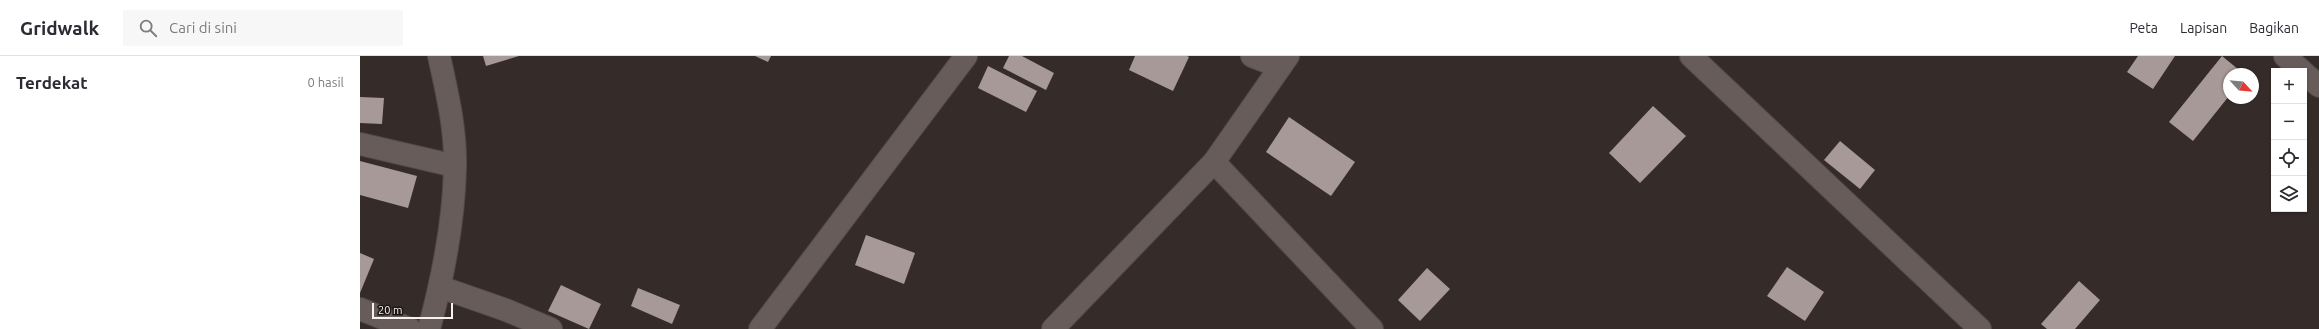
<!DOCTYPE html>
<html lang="id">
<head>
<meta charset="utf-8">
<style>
	:root { --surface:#fff; --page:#f7f7f7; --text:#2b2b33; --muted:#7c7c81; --line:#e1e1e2 }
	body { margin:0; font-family:Ubuntu,sans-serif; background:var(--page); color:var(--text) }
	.controls { position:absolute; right:12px; top:12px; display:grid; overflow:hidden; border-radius:0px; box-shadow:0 1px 3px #0004 }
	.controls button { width:36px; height:36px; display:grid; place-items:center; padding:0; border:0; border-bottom:1px solid var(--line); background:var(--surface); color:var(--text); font:20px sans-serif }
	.compass { position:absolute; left:1863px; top:12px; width:36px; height:36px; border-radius:50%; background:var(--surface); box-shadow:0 1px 3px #0004; rotate:116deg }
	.scale { position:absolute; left:12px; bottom:10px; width:81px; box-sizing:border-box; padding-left:4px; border:2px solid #f7f1ef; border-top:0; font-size:11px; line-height:14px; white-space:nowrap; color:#f7f1ef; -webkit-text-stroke:3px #1a1514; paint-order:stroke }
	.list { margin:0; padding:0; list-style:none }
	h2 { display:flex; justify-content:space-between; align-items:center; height:52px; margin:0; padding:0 16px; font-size:17px }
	h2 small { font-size:13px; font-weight:400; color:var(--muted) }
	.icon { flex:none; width:22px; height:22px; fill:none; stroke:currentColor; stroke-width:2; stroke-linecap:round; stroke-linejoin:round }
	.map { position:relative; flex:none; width:1959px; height:273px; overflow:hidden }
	header { display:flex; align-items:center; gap:24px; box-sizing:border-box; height:56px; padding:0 20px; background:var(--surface); border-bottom:1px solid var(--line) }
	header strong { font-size:19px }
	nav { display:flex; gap:22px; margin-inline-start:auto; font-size:14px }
	.search { width:280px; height:36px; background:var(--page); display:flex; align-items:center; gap:10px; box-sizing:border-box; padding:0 14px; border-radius:0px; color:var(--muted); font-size:15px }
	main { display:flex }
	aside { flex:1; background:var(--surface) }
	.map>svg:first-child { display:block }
	.building { fill:#a69997 }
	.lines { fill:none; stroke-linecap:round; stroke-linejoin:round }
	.minor-casing { stroke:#514947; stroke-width:24 }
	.minor { stroke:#685c5a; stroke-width:22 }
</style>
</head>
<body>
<header>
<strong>Gridwalk</strong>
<div class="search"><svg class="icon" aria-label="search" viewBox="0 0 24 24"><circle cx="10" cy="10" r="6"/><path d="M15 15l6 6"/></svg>Cari di sini</div>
<nav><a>Peta</a><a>Lapisan</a><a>Bagikan</a></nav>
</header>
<main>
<aside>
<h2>Terdekat<small>0 hasil</small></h2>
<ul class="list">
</ul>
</aside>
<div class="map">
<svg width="1959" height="273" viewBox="0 0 1959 273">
	<rect width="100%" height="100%" fill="#352b29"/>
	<g class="building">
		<path d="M123 0H159L126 10Z"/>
		<path d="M395 0H411L408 6Z"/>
		<path d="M649 0H662L694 17 686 34 643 12Z"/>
		<path d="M775 0H827L829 1 813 35 769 14Z"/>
		<path d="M1778 0H1815L1793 33 1767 16Z"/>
		<path d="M1862 0 1884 18H1869V40L1833 85 1809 66Z"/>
		<path d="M628 10 677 35 666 56 618 32Z"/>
		<path d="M0 41 24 42 22 68 0 67Z"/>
		<path d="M1293 50 1326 80 1280 127 1249 97Z"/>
		<path d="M929 61 995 106 971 140 906 96Z"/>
		<path d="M1480 85 1515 114 1500 133 1464 104Z"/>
		<path d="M0 105 57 120 48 152 0 139Z"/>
		<path d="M506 179 555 197 544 228 495 209Z"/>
		<path d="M0 197 14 203 0 237Z"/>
		<path d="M1427 211 1464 236 1445 265 1407 240Z"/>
		<path d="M1067 212 1090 233 1060 265 1038 244Z"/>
		<path d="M1719 225 1740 244 1715 273H1687L1681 268Z"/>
		<path d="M201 229 241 248 229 273 188 255Z"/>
		<path d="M278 232 320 249 312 268 271 250Z"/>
	</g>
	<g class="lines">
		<g class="minor-casing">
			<g id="minor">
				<path d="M892 0 920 11"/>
				<path d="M1331 0 1620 273"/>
				<path d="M1925 0 1942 15"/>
				<path d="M1944 17 1959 30"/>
				<path d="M0 88 95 110"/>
				<path d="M854 106 1012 273"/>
				<path d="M80 231 146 254 191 273"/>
				<path d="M0 253 50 273"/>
				<path d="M69 273C83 221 94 166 95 111 96 74 87 36 79 0"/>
				<path d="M400 273 606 0"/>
				<path d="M693 273 854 106 928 0"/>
			</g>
		</g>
		<use href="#minor" class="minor"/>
	</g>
</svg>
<div class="controls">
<button>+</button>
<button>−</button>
<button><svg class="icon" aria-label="locate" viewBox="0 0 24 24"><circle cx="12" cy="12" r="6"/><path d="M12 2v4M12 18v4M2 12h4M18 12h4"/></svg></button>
<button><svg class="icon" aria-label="layers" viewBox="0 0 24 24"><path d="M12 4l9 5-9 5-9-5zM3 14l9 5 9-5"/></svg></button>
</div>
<svg class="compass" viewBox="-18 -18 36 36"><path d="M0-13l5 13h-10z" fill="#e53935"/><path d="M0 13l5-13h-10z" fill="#7c7c81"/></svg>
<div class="scale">20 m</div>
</div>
</main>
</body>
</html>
